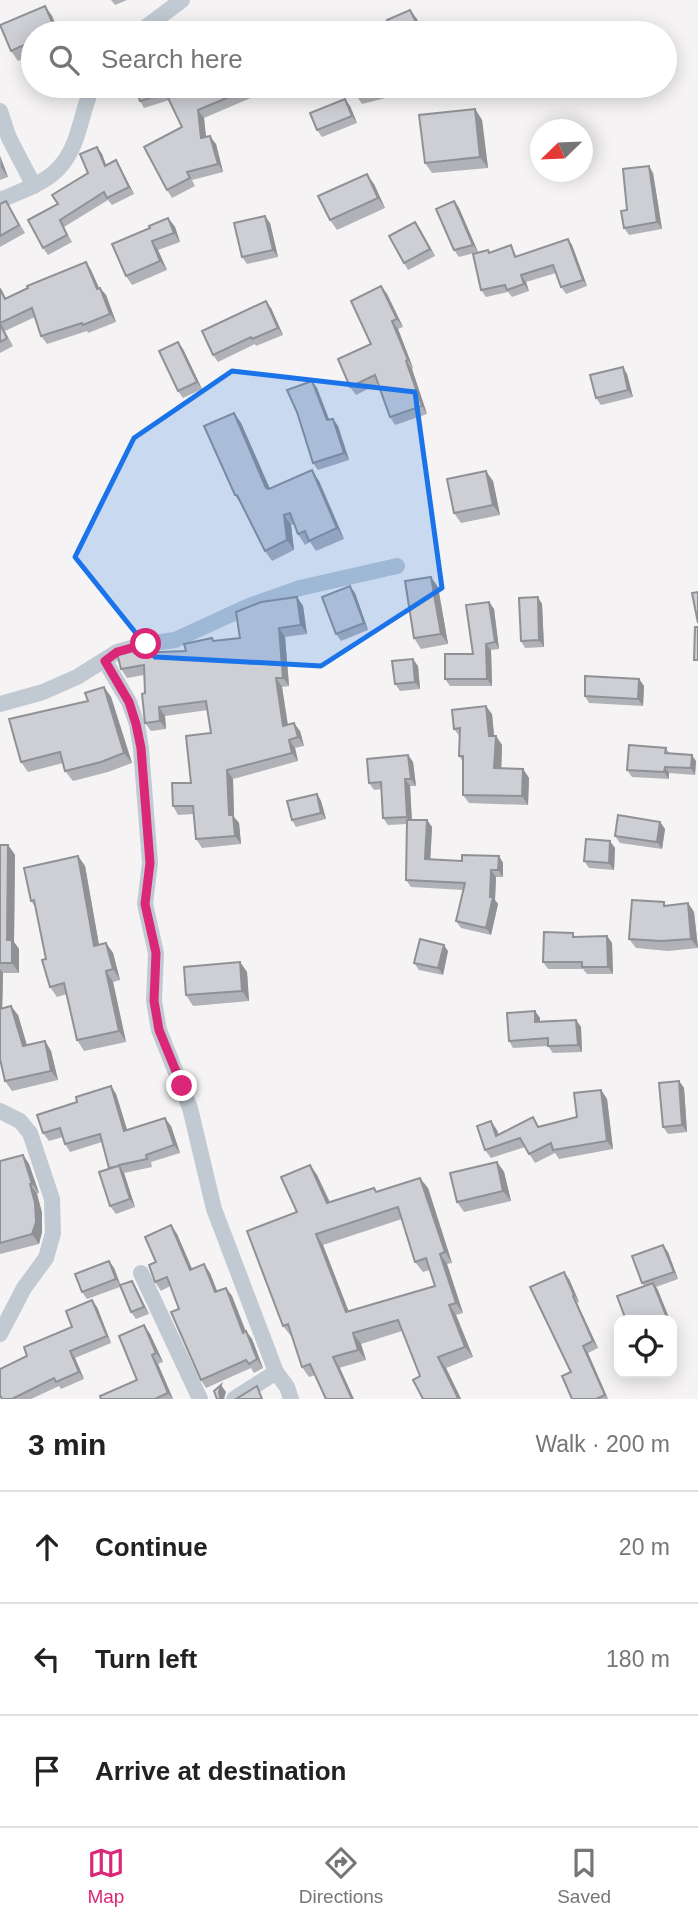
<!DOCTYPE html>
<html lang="en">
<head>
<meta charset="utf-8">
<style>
	:root { --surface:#fff; --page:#f6f6f6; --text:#222; --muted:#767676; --line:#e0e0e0; --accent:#db2777 }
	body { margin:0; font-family:Helvetica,sans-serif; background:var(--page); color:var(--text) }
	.controls { position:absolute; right:21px; bottom:21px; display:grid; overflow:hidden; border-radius:14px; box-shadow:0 4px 18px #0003 }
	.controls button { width:63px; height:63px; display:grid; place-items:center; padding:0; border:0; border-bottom:2px solid var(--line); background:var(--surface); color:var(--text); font:35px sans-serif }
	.compass { position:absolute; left:530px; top:119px; width:63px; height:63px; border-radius:50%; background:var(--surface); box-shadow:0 4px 18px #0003; rotate:247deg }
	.stop { position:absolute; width:21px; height:21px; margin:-16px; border:5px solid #db2777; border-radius:50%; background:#fff }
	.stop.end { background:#db2777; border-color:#fff; box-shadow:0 2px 7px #0008 }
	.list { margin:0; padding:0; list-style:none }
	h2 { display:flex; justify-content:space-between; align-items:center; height:91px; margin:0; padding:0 28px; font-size:30px }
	h2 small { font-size:23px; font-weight:400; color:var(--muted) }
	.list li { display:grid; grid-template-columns:46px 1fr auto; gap:21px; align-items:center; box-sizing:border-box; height:112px; padding:0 28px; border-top:2px solid var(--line) }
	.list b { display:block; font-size:26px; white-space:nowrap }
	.list em { font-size:23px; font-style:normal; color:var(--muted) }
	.icon { flex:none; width:38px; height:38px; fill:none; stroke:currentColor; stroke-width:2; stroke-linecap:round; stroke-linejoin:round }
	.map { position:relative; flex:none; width:698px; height:1399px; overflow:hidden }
	.search { position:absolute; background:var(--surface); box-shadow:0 4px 18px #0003; left:21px; right:21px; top:21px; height:77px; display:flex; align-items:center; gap:18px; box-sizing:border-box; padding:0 24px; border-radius:38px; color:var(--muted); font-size:26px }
	.sheet { height:427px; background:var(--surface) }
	nav { display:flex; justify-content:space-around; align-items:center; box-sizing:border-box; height:98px; border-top:2px solid var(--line); background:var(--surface); font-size:19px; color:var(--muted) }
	nav a { display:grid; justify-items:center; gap:4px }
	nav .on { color:var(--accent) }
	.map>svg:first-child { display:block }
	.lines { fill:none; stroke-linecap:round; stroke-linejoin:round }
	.minor { stroke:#c1cad2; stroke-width:16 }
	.wall { fill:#b0b2b7; fill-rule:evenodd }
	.shaded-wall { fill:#909195 }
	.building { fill:#cdcfd5; stroke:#909195; stroke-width:2; fill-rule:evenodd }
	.route { stroke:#db2777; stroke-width:9 }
	.marked { fill:#1a73e8; fill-opacity:0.2; stroke:#1a73e8; stroke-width:5; stroke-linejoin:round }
</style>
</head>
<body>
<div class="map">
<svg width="698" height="1399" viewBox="0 0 698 1399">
	<rect width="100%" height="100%" fill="#f5f3f3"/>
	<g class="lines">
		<g class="minor">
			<path d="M138 33 182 0"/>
			<path d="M0 111 9 138 34 186"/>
			<path d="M0 200C39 184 65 177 78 132 83 117 86 100 93 86"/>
			<path d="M105 661 129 702 137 724 141 749 150 863 145 904 156 953 154 1001 159 1030 190 1108 214 1209 276 1372 287 1387 291 1399"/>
			<path d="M0 704 43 692 77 677 117 652 146 644 175 640 249 606 300 588 397 566"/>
			<path d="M0 1111 20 1121 30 1133 52 1199 53 1233 46 1258 24 1288 0 1334"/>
			<path d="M141 1273 200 1399"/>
			<path d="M234 1399 276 1372"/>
		</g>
	</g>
	<g class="wall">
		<path d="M111 0H127L115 5Z"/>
		<path d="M45 6 52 16 59 33H33V55L18 61 11 51Z"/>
		<path d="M166 86 169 97 248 86 253 97 204 118 206 137 216 144 223 172 192 180 195 186 172 198 167 190 182 127 169 100 144 108 140 101Z"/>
		<path d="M354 86H412L413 91 362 104 356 95Z"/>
		<path d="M350 106 357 123 322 137 317 130Z"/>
		<path d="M475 109 482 120 488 168 432 173 425 163Z"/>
		<path d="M97 147 102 154 106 165 120 167 134 194 112 205 108 200 64 227 72 242 48 255 43 248 58 204 88 173Z"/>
		<path d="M0 156 8 177 0 180Z"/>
		<path d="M653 173 662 229 629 235 624 228Z"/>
		<path d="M374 184 385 208 337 230 330 220Z"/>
		<path d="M6 201 25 233 0 247V204Z"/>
		<path d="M455 201 459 208 478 252 459 257 454 250Z"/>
		<path d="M168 218 175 227 180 242 158 250 167 270 132 285 126 276 150 228Z"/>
		<path d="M270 223 278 257 247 264 242 257Z"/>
		<path d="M420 229 435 256 408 270 404 263Z"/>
		<path d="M568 239 572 245 587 286 566 294 561 287 556 273 526 282 529 291 512 297 508 292 486 297 481 290 488 250 490 253 511 245 517 257Z"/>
		<path d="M86 262 91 270 99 288 106 295 116 322 88 333 87 331 47 344 41 336 35 317 5 331 13 346 0 353V287L6 298Z"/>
		<path d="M381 286 387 294 403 327 398 329 413 368 412 369 427 414 395 425 390 417 378 384 356 395 350 387 371 344Z"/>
		<path d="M271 308 283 335 256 346 255 344 218 362 213 355Z"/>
		<path d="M183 349 202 389 183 398 178 391Z"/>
		<path d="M627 374 633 397 601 405 596 398Z"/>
		<path d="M312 381 317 388 329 420 333 419 338 426 349 460 318 470 313 463Z"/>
		<path d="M234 413 241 423 270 489 319 481 344 539 316 551 310 542 305 545 298 534 294 524 291 525 294 550 272 561 265 551 242 506 235 495Z"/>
		<path d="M493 481 500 515 461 523 454 513Z"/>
		<path d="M438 587 448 644 421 649 414 638Z"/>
		<path d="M355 593 368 630 341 641 336 634Z"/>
		<path d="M297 597 303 606 307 634 285 637 289 686 282 687 288 724 300 731 304 746 295 748 298 761 233 779 234 817 239 823 241 844 202 848 196 839 193 814 178 815 173 806 191 783 211 733 208 710 165 716 166 729 151 731 145 723 144 675 127 678 121 669 133 648 136 652 186 651 212 638 214 641 240 638Z"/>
		<path d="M489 602 494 609 499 649 491 650 492 686H450L445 679 473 654Z"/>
		<path d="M542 604 544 647 525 648 521 641Z"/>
		<path d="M418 666 420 689 400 691 395 684Z"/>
		<path d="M639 679 644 686 643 706 589 703 585 696Z"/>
		<path d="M104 687 111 697 132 763 108 772 73 781 65 771 63 763 28 772 21 762Z"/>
		<path d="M492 714 494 736H496L502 745 501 769H523L529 778 528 805 469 803 463 795V762L459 756 460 737 454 729Z"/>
		<path d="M666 748 670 754 696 761 695 775 669 773V779L632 777 627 770Z"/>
		<path d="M408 755 413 762 416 786H410L412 820H427L432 827 430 860 462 861 499 856 503 863V877H496L495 900 498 904 491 935 461 928 456 921 463 890 411 887 406 880 407 824 388 825 383 818 382 789 374 790 369 783Z"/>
		<path d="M317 794 321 801 326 819 296 827 292 820Z"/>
		<path d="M660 822 665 829 662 849 620 843 615 836Z"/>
		<path d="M0 845H8L15 855 14 942 19 949V973H3L2 1008 18 1015 27 1045 45 1041 51 1051 58 1080 12 1091 5 1081 0 1059Z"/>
		<path d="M615 848 614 870 589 868 584 861Z"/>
		<path d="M78 856 85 866 99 945 106 943 113 953 120 980 113 982 126 1042 84 1051 77 1040 67 994 57 997 50 987 46 959 36 908 31 901Z"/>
		<path d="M688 903 694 912 698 948 668 951 636 948 629 939 666 906Z"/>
		<path d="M607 936 612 943 613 974H587L583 969H548L543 962 576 937Z"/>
		<path d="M448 951 443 975 419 970 414 963Z"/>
		<path d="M240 962 247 972 249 1001 193 1006 186 995Z"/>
		<path d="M535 1011 540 1018V1021L576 1020 581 1027 582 1052 553 1053 548 1046 513 1048 509 1041Z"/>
		<path d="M679 1081 684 1088 687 1132 668 1134 663 1127Z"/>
		<path d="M111 1086 116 1094 127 1130 171 1126 180 1153 151 1162 152 1167 124 1173 135 1207 116 1214 110 1206 109 1168 102 1142 70 1152 65 1144 63 1137 49 1141 43 1133 77 1102Z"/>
		<path d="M601 1090 607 1099 613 1149 559 1159 555 1153 535 1163 525 1147 491 1158 485 1150 497 1130 498 1134 540 1127 577 1117Z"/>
		<path d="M23 1155 29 1164 39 1193 37 1194 42 1213V1232L39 1244 0 1254V1161Z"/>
		<path d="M497 1162 504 1172 511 1201 464 1212 457 1202Z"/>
		<path d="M310 1165 317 1175 330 1202 374 1188 377 1192 428 1188 452 1263 447 1264 463 1313 456 1315 473 1357 446 1368 461 1399H423L420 1376 402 1331 361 1344 366 1360 309 1377 302 1367 292 1336H291L283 1326 297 1212ZM402 1219 415 1262 423 1272 430 1270 435 1286 349 1312 323 1245Z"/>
		<path d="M171 1225 177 1234 192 1269 210 1273 217 1291 226 1288 232 1296 246 1331 252 1339 263 1368 254 1373 251 1368 206 1388 201 1380 179 1309 170 1286 161 1291 155 1282 156 1262Z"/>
		<path d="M668 1252 678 1279 656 1287 658 1290 644 1286 642 1283Z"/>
		<path d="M109 1261 114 1268 120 1285 132 1281 136 1288 149 1314 136 1319 131 1312 120 1287 87 1299 82 1292Z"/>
		<path d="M569 1279 579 1302 577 1303 598 1348 588 1353 608 1399H572Z"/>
		<path d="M97 1307 111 1343 75 1358 84 1379 61 1389 59 1386 31 1399H2L27 1356 72 1327Z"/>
		<path d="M144 1325 150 1334 163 1362 158 1364 173 1399H101L137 1380Z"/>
	</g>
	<g class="shaded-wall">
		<path d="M45 6 52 16 59 33H57L56 31Z"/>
		<path d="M410 10 417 19 423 33 418 26Z"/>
		<path d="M163 86H166L170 100 165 93Z"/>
		<path d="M345 99 350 106 357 123 352 116Z"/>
		<path d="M475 109 482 120 488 168 480 157Z"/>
		<path d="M198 110 204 118 207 146 201 138Z"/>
		<path d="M210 136 216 144 223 172 218 164Z"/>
		<path d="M97 147 102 154 109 173 105 166Z"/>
		<path d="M0 156 8 177 1 167Z"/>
		<path d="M116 160 120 167 134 194 129 187Z"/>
		<path d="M649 166 653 173 662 229 657 222Z"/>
		<path d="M367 174 374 184 385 208 378 198Z"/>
		<path d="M454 201 459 208 478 252 473 245Z"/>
		<path d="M265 216 270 223 278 257 273 250Z"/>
		<path d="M168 218 175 227 180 242 174 233Z"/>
		<path d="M415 222 420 229 435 256 430 249Z"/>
		<path d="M568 239 572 245 587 286 583 280Z"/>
		<path d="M152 241 158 250 167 270 160 261Z"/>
		<path d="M86 262 91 270 103 297 97 289Z"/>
		<path d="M521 275 526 282 529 291 524 284Z"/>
		<path d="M381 286 387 294 403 327 397 319Z"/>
		<path d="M100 288 106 295 116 322 110 314Z"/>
		<path d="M266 301 271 308 283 335 278 328Z"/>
		<path d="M392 321 398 329 413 368 408 360Z"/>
		<path d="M178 342 183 349 202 389 197 382Z"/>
		<path d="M406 361 412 369 427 414 422 406Z"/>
		<path d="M623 367 627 374 633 397 628 390Z"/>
		<path d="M312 381 317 388 332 427 327 420Z"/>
		<path d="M234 413 241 423 274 498 266 488Z"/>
		<path d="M333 419 338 426 349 460 344 453Z"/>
		<path d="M312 470 319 481 344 539 337 528Z"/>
		<path d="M486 471 493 481 500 515 493 505Z"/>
		<path d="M284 515 291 525 294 550 287 540Z"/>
		<path d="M431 577 438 587 448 644 441 634Z"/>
		<path d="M350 586 355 593 368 630 364 623Z"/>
		<path d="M297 597 303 606 307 634 301 625Z"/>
		<path d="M538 597 542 604 544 647 539 640Z"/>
		<path d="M489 602 494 609 499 649 495 642Z"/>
		<path d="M279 628 285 637 289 686 283 678Z"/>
		<path d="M486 644 491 650 492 686 487 679Z"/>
		<path d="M413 659 418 666 420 689 415 682Z"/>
		<path d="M276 678 282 687 289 734 283 726Z"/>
		<path d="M639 679 644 686 643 706 638 699Z"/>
		<path d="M104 687 111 697 132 763 124 753Z"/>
		<path d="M486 706 492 714 495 745 489 736Z"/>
		<path d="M159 707 165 716 166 729 160 721Z"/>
		<path d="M294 723 300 731 304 746 298 737Z"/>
		<path d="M496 736 502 745 501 777 494 768Z"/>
		<path d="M289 740 295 748 298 761 292 753Z"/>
		<path d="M408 755 413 762 416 786 411 779Z"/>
		<path d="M692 755 696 761 695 775 691 768Z"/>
		<path d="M665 767 669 773V779L664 772Z"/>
		<path d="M523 769 529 778 528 805 522 796Z"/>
		<path d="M227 770 233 779 234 817 239 823 241 844 235 836 229 815Z"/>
		<path d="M405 779 410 786 412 824 407 817Z"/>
		<path d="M317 794 321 801 326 819 321 813Z"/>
		<path d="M427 820 432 827 430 866 425 859Z"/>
		<path d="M660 822 665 829 662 849 657 842Z"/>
		<path d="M610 841 615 848 614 870 609 863Z"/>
		<path d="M8 845 15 855 14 942 19 949V973L12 963 7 940Z"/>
		<path d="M78 856 85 866 101 956 94 946Z"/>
		<path d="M499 856 503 863V877L498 870Z"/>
		<path d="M491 870 496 877 495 900 498 904 491 935 486 928 490 897Z"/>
		<path d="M688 903 694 912 698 948 691 939Z"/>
		<path d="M607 936 612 943 613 974 608 967Z"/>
		<path d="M106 943 113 953 120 980 113 969Z"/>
		<path d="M444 945 448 951 443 975 438 968Z"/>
		<path d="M240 962 247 972 249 1001 242 991Z"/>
		<path d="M0 969 3 973 2 1019 0 1016Z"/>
		<path d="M106 971 113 982 126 1042 119 1031Z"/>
		<path d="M11 1006 18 1015 30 1056 23 1046Z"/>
		<path d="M535 1011 540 1018V1029L535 1022Z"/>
		<path d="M576 1020 581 1027 582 1052 578 1045Z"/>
		<path d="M45 1041 51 1051 58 1080 51 1071Z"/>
		<path d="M679 1081 684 1088 687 1132 682 1125Z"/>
		<path d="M111 1086 116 1094 130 1139 124 1131Z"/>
		<path d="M601 1090 607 1099 613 1149 607 1141Z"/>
		<path d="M165 1118 171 1126 180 1153 174 1145Z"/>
		<path d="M491 1121 497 1130 501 1144 496 1136Z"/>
		<path d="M23 1155 29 1164 39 1193 32 1184Z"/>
		<path d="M497 1162 504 1172 511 1201 503 1191Z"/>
		<path d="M119 1165 124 1173 135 1207 130 1199Z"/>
		<path d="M310 1165 317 1175 335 1214 327 1203Z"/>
		<path d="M420 1178 428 1188 452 1263 445 1252Z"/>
		<path d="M30 1184 37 1194 42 1213V1232L39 1244 32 1234Z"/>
		<path d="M171 1225 177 1234 196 1278 190 1270Z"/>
		<path d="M316 1234 323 1245 353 1323 346 1312Z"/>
		<path d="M663 1245 668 1252 678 1279 674 1272Z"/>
		<path d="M440 1254 447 1264 463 1313 456 1303Z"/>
		<path d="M109 1261 114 1268 121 1286 116 1279Z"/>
		<path d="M204 1264 210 1273 221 1301 215 1292Z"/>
		<path d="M564 1272 569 1279 579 1302 574 1295Z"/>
		<path d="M132 1281 136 1288 149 1314 144 1307Z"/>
		<path d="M653 1283 658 1290 670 1320H668Z"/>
		<path d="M226 1288 232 1296 249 1341 243 1333Z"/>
		<path d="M573 1296 577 1303 598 1348 593 1341Z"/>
		<path d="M92 1300 97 1307 111 1343 107 1336Z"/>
		<path d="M449 1305 456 1315 473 1357 465 1347Z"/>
		<path d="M144 1325 150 1334 163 1362 156 1353Z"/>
		<path d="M246 1331 252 1339 263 1368 257 1359Z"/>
		<path d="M353 1333 361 1344 366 1360 358 1350Z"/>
		<path d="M583 1346 588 1353 608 1399 605 1395Z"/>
		<path d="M70 1351 75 1358 84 1379 79 1372Z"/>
		<path d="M152 1355 158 1364 173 1399 168 1393Z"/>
		<path d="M333 1357 340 1368 354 1399H352Z"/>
		<path d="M438 1357 446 1368 461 1399H459Z"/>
		<path d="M221 1385 226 1392 224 1399 220 1397 219 1392Z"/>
	</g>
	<g class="building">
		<path d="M45 6 56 31 52 33H33V41L11 51 0 25Z"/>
		<path d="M410 10 418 26 424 23 428 33H393L387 20Z"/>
		<path d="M135 86H163L165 93 140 101Z"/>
		<path d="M193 86H246L248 89 198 110 201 138 210 136 218 164 187 172 190 178 167 190 144 147 182 127 168 98Z"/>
		<path d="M354 86H395L356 95Z"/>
		<path d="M345 99 352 116 317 130 310 113Z"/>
		<path d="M475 109 480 157 425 163 419 115Z"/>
		<path d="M97 147 105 166 116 160 129 187 107 198 104 192 60 220 67 235 43 248 28 220 58 204 52 195 88 173 80 154Z"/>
		<path d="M649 166 657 222 624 228 621 211 627 210 623 169Z"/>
		<path d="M367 174 378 198 330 220 318 196Z"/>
		<path d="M6 201 19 225 0 236V204Z"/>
		<path d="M454 201 473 245 454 250 436 209Z"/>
		<path d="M265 216 273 250 242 257 234 223Z"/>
		<path d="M168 218 174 233 152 241 160 261 126 276 112 244 150 228 149 226Z"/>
		<path d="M415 222 430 249 404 263 389 236Z"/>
		<path d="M568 239 583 280 561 287 553 265 521 275 524 284 507 290 505 285 481 290 473 254 488 250 489 253 511 245 515 257Z"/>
		<path d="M86 262 97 289 100 288 110 314 83 325 82 323 41 336 32 308 0 323V289L5 299 28 288 27 286Z"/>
		<path d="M381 286 397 319 392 321 408 360 406 361 422 406 390 417 375 375 350 387 338 359 371 344 351 301Z"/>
		<path d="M266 301 278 328 252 339 251 337 213 355 202 331Z"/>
		<path d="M0 324 7 338 0 342Z"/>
		<path d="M178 342 197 382 178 391 159 351Z"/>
		<path d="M623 367 628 390 596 398 590 375Z"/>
		<path d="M312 381 327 420 333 419 344 453 313 463 297 412 287 390Z"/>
		<path d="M234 413 266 488 269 489 312 470 337 528 309 541 305 531 298 534 290 513 284 515 287 540 265 551 237 495H235L204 426Z"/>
		<path d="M486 471 493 505 454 513 447 479Z"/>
		<path d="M431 577 441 634 414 638 405 581Z"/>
		<path d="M350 586 364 623 336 634 322 597Z"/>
		<path d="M698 592V623L692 593Z"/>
		<path d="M297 597 301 625 279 628 283 678H276L283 726 294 723 298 737 289 740 292 753 227 770 229 815H233L235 836 196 839 193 806H173L172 783H191L186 736 211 733 206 701 159 707 160 721 145 723 142 694 145 693 144 665 121 669 117 653 133 648 134 653 186 651 184 644 212 638 213 641 240 638 236 612 261 602Z"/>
		<path d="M538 597 539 640 521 641 519 598Z"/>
		<path d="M489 602 495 642 486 644 487 679H445V654H473L466 605Z"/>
		<path d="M695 627H698V660H694Z"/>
		<path d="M413 659 415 682 395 684 392 661Z"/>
		<path d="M585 676 639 679 638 699 585 696Z"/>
		<path d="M104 687 124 753 101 762 65 771 60 752 21 762 9 719 88 701 85 693Z"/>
		<path d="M486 706 489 736H496L494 768 523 769 522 796 463 795V756H459L460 728 454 729 452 710Z"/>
		<path d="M629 745 666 748 665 753 692 755 691 768 665 767 664 772 627 770Z"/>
		<path d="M408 755 411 779H405L407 817 383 818 381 782 369 783 367 759Z"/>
		<path d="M317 794 321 813 292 820 287 801Z"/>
		<path d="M618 815 660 822 657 842 615 836Z"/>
		<path d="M407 820H427L425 859 462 861V855L499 856 498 870H491L490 897H493L486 928 456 921 465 883 406 880Z"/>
		<path d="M586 839 610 841 609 863 584 861Z"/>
		<path d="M0 845H8L7 940H12V963H0Z"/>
		<path d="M78 856 94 946 106 943 113 969 106 971 119 1031 77 1040 64 983 50 987 42 960 46 959 34 900 31 901 24 868Z"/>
		<path d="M632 900 664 902V906L688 903 691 939 661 941 629 939Z"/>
		<path d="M544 932 573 933V937L607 936 608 967H582V962H543Z"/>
		<path d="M420 939 444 945 438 968 414 963Z"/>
		<path d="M240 962 242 991 186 995 184 967Z"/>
		<path d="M11 1006 23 1046 45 1041 51 1071 5 1081 0 1059V1009Z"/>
		<path d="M535 1011V1022L576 1020 578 1045 548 1046V1038L509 1041 507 1013Z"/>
		<path d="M679 1081 682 1125 663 1127 659 1083Z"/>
		<path d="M111 1086 124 1131 165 1118 174 1145 146 1155 147 1159 119 1165 130 1199 110 1206 99 1172 118 1166 109 1168 100 1134 65 1144 60 1128 43 1133 37 1115 77 1102 76 1097Z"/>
		<path d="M601 1090 607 1141 553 1150 551 1143 529 1154 520 1138 485 1150 477 1126 491 1121 496 1136 533 1117 538 1127 577 1117 574 1093Z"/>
		<path d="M23 1155 32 1184H30L35 1203 36 1222 32 1234 0 1243V1161Z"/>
		<path d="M497 1162 503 1191 457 1202 450 1173Z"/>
		<path d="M310 1165 327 1203 374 1188 376 1192 420 1178 445 1252 440 1254 456 1303 449 1305 465 1347 438 1357 458 1398 456 1399H423L413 1380 420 1376 398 1320 353 1333 358 1350 333 1357 352 1399H326L310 1364 302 1367 288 1324 283 1326 247 1231 297 1212 281 1177ZM398 1207 415 1262 426 1258 435 1286 346 1312 316 1234Z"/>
		<path d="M171 1225 190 1270 204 1264 215 1292 226 1288 243 1333 246 1331 257 1359 249 1364 246 1360 201 1380 171 1312 179 1309 167 1277 155 1282 149 1265 156 1262 145 1237Z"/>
		<path d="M663 1245 674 1272 642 1283 632 1256Z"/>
		<path d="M109 1261 116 1279 82 1292 75 1274Z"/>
		<path d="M564 1272 574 1295 573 1296 593 1341 583 1346 605 1395 596 1399H572L562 1376 571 1372 530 1287Z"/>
		<path d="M132 1281 144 1307 131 1312 120 1285Z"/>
		<path d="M653 1283 668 1320H626L617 1296Z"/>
		<path d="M92 1300 107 1336 70 1351 79 1372 56 1382 54 1378 12 1399H2L0 1395V1369L27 1356 24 1347 72 1327 66 1311Z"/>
		<path d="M144 1325 156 1353 152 1355 168 1393 155 1399H101L100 1396 137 1380 119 1336Z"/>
		<path d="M221 1385 219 1392 220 1397 224 1399H217L214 1391Z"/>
		<path d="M257 1386 262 1399H236Z"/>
	</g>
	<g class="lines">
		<path class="route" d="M146 644 117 652 105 661 129 702 136 724 141 748 150 863 145 904 156 953 154 1001 159 1030 182 1086"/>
	</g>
	<path class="marked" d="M232 371 415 392 442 588 321 666 155 657 75 557 134 438Z"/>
</svg>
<div class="controls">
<button><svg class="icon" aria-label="locate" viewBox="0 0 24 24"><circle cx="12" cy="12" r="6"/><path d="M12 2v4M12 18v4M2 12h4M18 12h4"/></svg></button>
</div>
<svg class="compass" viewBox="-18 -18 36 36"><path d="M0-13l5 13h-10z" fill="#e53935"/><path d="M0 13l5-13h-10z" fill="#767676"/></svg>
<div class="stop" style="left:146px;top:644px"></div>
<div class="stop end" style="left:182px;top:1086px"></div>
<div class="search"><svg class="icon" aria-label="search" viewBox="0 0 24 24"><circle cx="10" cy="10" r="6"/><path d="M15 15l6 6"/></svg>Search here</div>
</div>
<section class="sheet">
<h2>3 min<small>Walk · 200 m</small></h2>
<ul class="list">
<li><svg class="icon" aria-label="ahead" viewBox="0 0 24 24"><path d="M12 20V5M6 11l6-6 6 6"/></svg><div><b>Continue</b></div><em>20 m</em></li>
<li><svg class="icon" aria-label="left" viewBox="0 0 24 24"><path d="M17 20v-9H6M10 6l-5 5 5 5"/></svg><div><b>Turn left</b></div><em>180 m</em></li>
<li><svg class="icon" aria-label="arrive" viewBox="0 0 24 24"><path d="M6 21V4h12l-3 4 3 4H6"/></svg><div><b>Arrive at destination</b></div></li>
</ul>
</section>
<nav>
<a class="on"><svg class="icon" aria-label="map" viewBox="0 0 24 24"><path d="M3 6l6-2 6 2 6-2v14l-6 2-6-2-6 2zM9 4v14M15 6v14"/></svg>Map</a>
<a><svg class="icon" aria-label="directions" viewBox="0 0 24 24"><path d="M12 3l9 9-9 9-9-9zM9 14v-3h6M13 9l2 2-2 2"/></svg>Directions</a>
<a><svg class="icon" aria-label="saved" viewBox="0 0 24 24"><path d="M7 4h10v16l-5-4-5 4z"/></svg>Saved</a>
</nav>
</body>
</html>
